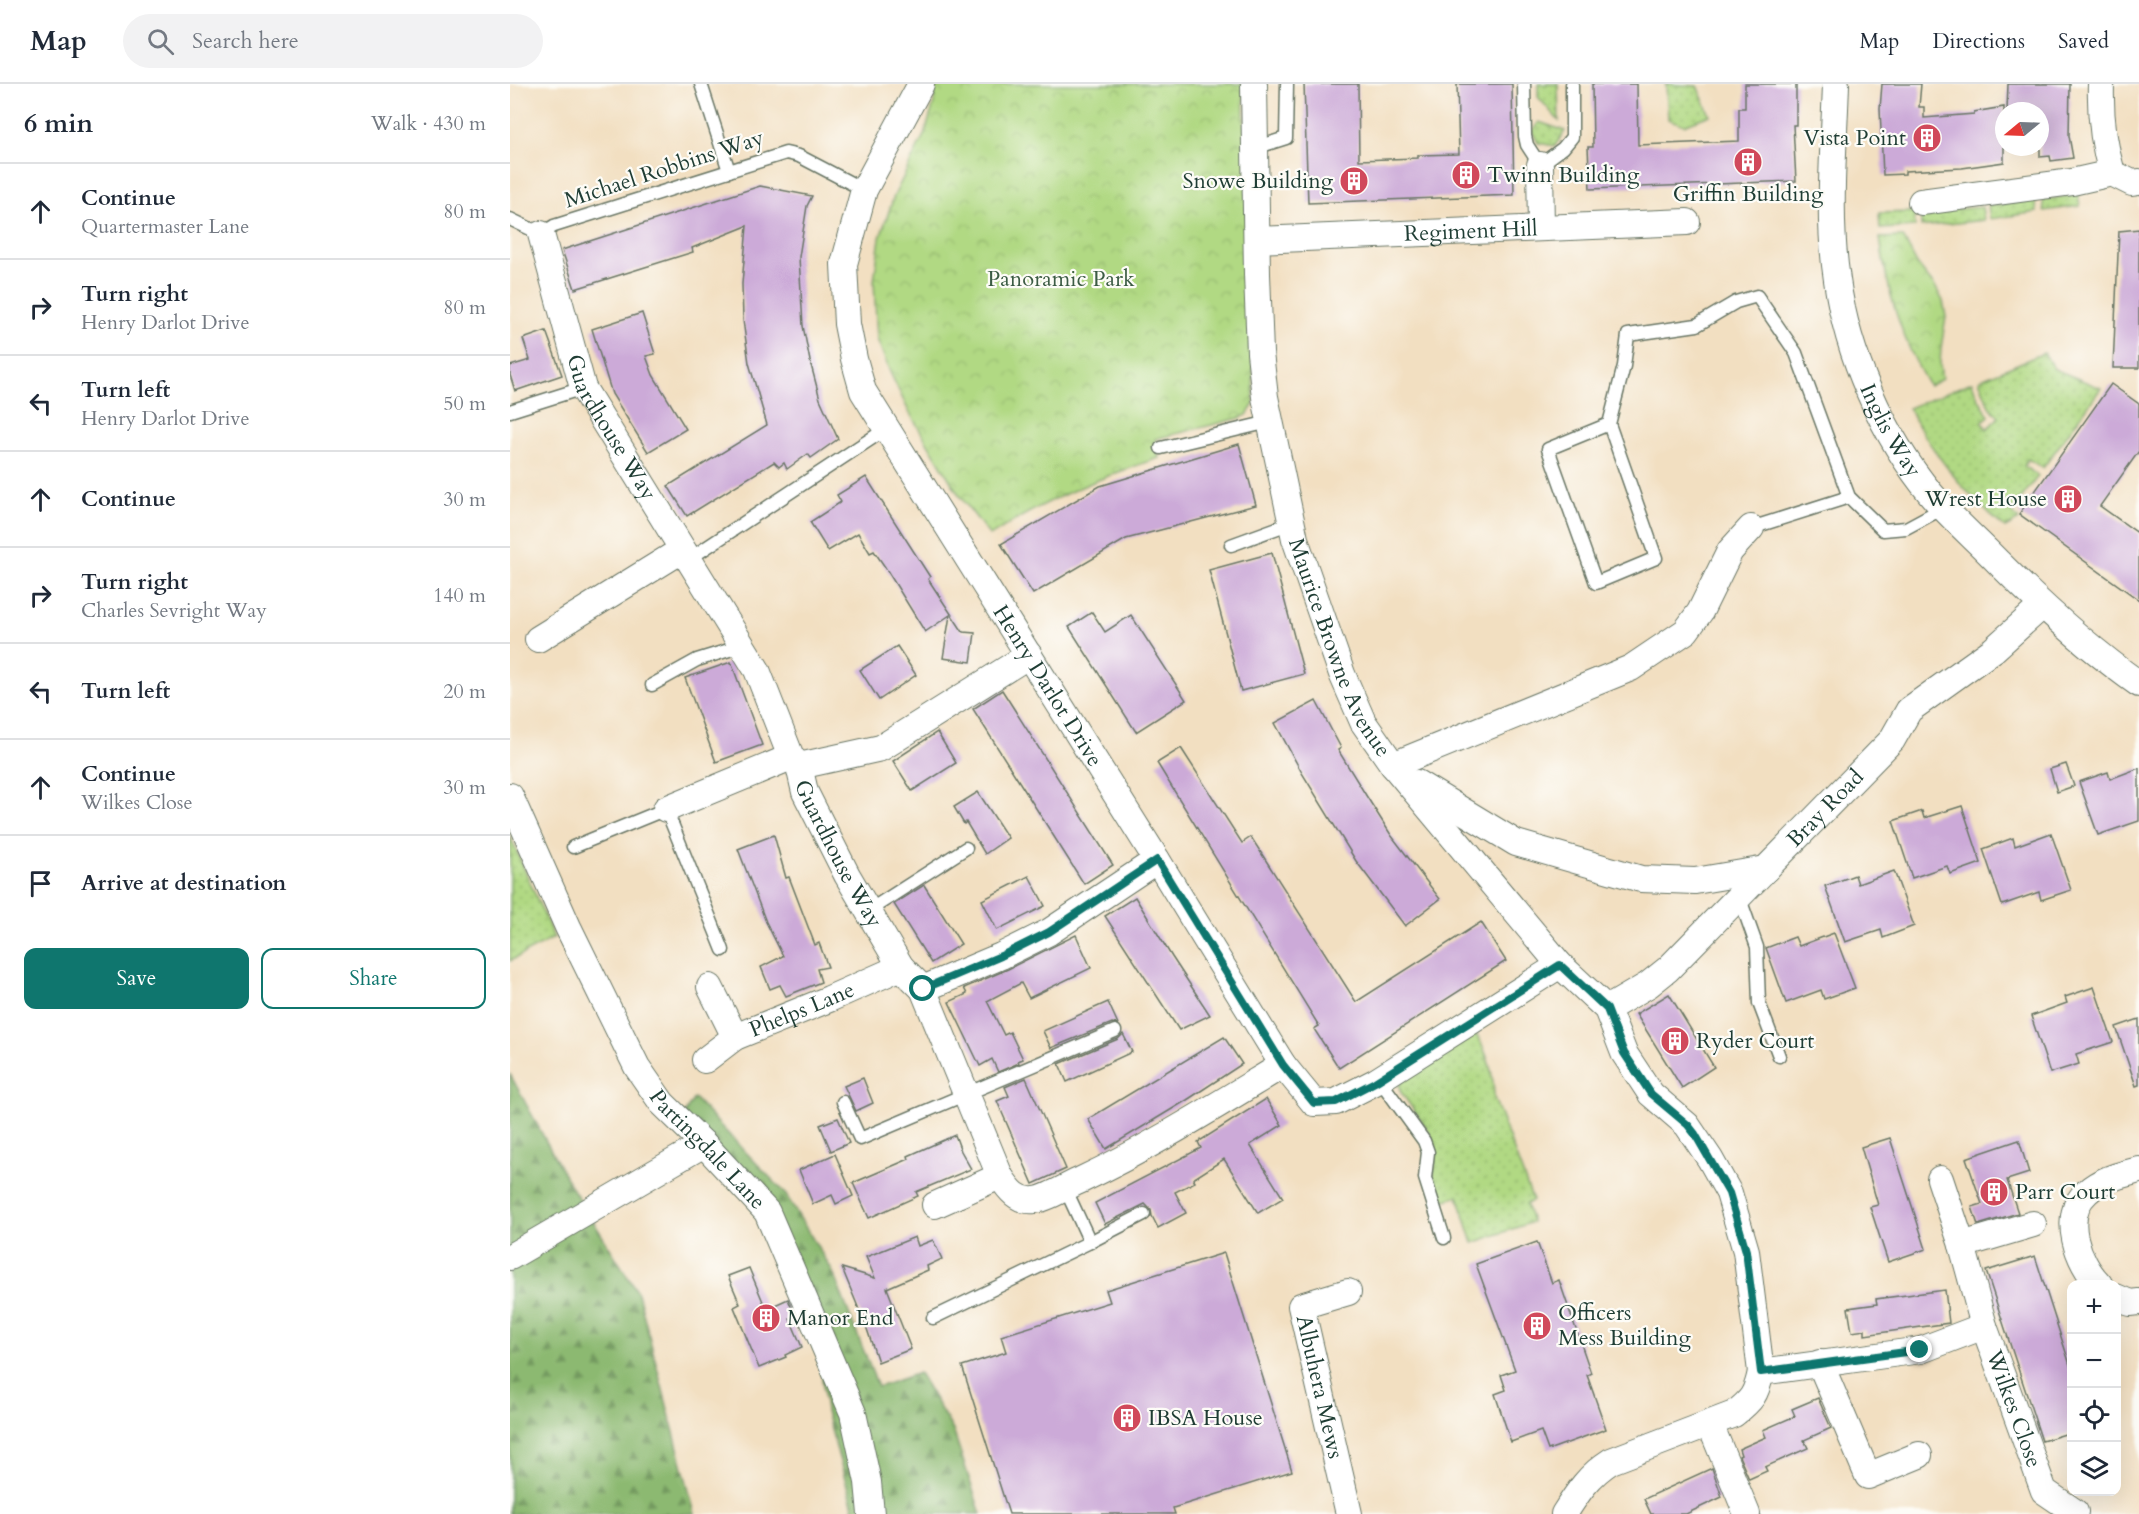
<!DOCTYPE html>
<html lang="en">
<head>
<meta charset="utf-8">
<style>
	:root { --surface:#fff; --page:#f2f2f3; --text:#1f2937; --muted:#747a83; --line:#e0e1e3; --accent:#0f766e }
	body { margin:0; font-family:Cardo,serif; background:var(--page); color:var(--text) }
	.controls { position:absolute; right:18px; bottom:18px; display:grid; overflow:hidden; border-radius:12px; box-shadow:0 6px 24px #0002 }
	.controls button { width:54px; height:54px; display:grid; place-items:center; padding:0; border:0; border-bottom:2px solid var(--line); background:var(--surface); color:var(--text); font:30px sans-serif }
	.compass { position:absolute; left:1485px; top:18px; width:54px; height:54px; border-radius:50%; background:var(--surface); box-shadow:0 6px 24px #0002; rotate:251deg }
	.stop { position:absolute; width:18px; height:18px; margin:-14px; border:4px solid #0f766e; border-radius:50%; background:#fff }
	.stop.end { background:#0f766e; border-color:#fff; box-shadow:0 2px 6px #0008 }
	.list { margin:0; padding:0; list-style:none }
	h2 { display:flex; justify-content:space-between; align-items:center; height:78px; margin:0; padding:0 24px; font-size:26px }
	h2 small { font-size:20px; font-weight:400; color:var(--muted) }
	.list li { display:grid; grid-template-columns:39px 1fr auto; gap:18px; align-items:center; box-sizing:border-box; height:96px; padding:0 24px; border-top:2px solid var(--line) }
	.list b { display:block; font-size:22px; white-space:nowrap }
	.list p { margin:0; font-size:20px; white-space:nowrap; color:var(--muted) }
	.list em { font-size:20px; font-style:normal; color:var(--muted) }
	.actions { display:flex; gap:12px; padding:18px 24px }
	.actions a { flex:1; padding:14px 0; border:2px solid var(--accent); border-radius:12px; text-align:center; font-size:21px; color:var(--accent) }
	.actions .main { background:var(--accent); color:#fff }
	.icon { flex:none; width:33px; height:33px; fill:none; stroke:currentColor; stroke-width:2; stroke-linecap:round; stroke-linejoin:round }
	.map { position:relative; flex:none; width:1629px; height:1430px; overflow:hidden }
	header { display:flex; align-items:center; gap:36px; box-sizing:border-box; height:84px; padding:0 30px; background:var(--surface); border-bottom:2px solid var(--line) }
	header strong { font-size:28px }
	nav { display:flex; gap:33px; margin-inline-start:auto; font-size:21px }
	.search { width:420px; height:54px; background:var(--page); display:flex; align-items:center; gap:15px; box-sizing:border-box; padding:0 21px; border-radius:33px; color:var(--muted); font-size:22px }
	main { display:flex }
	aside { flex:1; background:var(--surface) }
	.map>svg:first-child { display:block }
	.grass { fill:url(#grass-dots); stroke:#688b5c; stroke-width:1.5 }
	.forest { fill:url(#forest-firs); stroke:#567b52; stroke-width:1.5 }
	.park { fill:url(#park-crowns); stroke:#688b5c; stroke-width:1.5 }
	.building { fill:#ccaad8 }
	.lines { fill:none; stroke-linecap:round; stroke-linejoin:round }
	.lane-casing { stroke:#697665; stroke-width:15 }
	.street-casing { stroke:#697665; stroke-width:28 }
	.lane { stroke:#fff; stroke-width:12 }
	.street { stroke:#fff; stroke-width:26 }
	.route { stroke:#0f766e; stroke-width:8 }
	.labels { text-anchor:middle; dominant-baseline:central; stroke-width:4.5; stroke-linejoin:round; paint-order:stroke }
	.poi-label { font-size:22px; fill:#1f3d34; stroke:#fdfcf7; text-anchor:start }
	.street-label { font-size:22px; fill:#1f3d34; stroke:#fdfcf7 }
	.park-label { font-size:22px; fill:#3c5c44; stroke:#fdfcf7 }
</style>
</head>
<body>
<header>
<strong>Map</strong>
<div class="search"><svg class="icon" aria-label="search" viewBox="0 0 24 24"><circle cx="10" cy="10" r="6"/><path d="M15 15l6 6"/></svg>Search here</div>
<nav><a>Map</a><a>Directions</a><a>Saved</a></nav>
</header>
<main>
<aside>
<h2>6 min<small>Walk · 430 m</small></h2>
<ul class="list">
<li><svg class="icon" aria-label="ahead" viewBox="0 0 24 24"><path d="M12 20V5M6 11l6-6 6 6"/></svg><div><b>Continue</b><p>Quartermaster Lane</p></div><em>80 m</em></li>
<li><svg class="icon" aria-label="right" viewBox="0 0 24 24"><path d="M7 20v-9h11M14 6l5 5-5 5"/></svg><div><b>Turn right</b><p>Henry Darlot Drive</p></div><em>80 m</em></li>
<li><svg class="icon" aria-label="left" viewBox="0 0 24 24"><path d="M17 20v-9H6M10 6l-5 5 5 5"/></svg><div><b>Turn left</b><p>Henry Darlot Drive</p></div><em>50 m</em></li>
<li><svg class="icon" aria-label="ahead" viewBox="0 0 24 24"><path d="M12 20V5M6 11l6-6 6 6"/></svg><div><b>Continue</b></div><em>30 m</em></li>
<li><svg class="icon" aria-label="right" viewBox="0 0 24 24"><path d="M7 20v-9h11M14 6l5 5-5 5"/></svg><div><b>Turn right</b><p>Charles Sevright Way</p></div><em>140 m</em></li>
<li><svg class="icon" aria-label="left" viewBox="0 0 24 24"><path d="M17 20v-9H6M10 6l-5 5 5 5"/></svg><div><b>Turn left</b></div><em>20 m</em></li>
<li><svg class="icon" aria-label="ahead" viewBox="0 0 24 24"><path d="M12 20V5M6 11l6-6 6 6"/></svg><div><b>Continue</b><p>Wilkes Close</p></div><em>30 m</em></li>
<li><svg class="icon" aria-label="arrive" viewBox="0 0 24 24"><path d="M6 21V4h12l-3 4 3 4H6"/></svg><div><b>Arrive at destination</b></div></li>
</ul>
<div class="actions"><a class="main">Save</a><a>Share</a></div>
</aside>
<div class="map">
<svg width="1629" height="1430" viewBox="0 0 1629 1430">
	<defs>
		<pattern id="grass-dots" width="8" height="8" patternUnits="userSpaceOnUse" patternTransform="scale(1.5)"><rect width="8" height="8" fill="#b1d983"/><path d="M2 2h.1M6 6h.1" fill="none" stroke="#98bb72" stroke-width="1.8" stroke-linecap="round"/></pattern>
		<pattern id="forest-firs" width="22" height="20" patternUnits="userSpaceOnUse" patternTransform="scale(1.5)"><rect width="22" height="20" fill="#8cb971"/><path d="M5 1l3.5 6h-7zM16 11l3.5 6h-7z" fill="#72985e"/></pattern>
		<pattern id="park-crowns" width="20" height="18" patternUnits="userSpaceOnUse" patternTransform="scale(1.5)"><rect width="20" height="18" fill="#b1d983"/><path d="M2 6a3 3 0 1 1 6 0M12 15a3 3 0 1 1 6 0" fill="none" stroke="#98bb72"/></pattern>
	</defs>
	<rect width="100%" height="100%" fill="#fdfcf7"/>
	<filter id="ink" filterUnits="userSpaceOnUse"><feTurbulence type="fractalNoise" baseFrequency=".0167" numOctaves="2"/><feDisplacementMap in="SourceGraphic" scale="12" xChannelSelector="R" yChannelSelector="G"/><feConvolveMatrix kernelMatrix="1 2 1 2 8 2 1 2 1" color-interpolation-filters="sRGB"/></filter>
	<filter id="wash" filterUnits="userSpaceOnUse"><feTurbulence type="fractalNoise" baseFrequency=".008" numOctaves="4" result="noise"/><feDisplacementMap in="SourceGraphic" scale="24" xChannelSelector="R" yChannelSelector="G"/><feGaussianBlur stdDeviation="1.35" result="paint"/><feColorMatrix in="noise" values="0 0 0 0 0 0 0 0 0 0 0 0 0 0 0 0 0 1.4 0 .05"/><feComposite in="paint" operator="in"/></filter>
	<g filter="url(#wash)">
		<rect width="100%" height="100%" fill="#f2dfc1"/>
		<g class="grass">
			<path d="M1028 0H1048L1049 37 1028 13Z"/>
			<path d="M1156 0 1187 2 1200 31 1174 41 1158 35Z"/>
			<path d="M1029 38 1055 47 1045 62 1028 59 1022 47Z"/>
			<path d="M1568 110 1570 122 1534 127 1533 116Z"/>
			<path d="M1525 116 1527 128 1480 135 1478 122Z"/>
			<path d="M1472 123 1474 136 1411 143V128Z"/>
			<path d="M1404 128 1405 143 1370 145 1369 129Z"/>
			<path d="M1534 269 1544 285 1591 304 1533 384 1518 375 1514 382 1528 392 1501 428 1509 436 1495 444C1453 408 1425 372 1398 324L1462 298 1466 310 1479 332 1472 338 1477 345 1489 333 1479 322 1469 296Z"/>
			<path d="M0 752 44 854 0 877Z"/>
			<path d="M966 950C978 970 984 990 984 1014L1023 1117 1016 1120 1022 1138 963 1159 948 1112 930 1118 923 1093 926 1071 924 1058 918 1046 890 1007 889 999 894 993Z"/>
		</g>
		<g class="forest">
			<path d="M0 990 56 1094 128 1209 185 1430H0Z"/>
			<path d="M184 1014 274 1108 322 1186 368 1303 409 1289 443 1346 471 1430H345L316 1328 309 1268 284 1174 174 1030Z"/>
		</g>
		<g class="park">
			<path d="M426 0H733L744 320 737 331 730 334 645 355 649 374C590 393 532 417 480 452L449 411 399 328 380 288 367 255 364 197 370 154 384 112 415 49 424 19Z"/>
			<path d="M1393 153 1407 180 1426 204 1433 217 1436 233 1431 264 1430 280 1432 295 1419 302C1391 255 1377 208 1370 154Z"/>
		</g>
		<g id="blocks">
			<g class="building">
				<path d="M794 0H848L849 76 908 74V71L949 70 947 0H1002L1004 111 798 119Z"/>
				<path d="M1082 0H1127L1128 61 1229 57V24H1235V0H1286V41H1283L1286 97 1080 105 1078 63H1083Z"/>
				<path d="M1372 0H1411L1409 23H1414V34L1464 30V28L1494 23V78L1452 84 1395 87V90L1373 91 1370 25Z"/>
				<path d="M1498 0H1560L1559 52 1563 74 1541 77 1540 72 1530 73V27H1497Z"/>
				<path d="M250 102 302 112 297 122 289 173 293 242 300 277 310 315 328 355 301 374 298 370 277 385 274 379 269 383 264 378 177 432 158 402 257 341 239 279 233 236 232 200 237 142 182 164 183 168 65 205 52 166Z"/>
				<path d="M1629 145V284H1603L1609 147Z"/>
				<path d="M132 229 145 270 136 272 143 291 176 345 138 368 102 310 82 245Z"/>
				<path d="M36 247 52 291 5 307 0 291V282L20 276 13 255Z"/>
				<path d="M1601 300 1629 320V367L1590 422 1629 450V516L1509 430Z"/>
				<path d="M729 360 746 421 616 455 523 510 491 460 590 402Z"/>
				<path d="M356 393 420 493 418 495 453 548 465 549 461 578 433 574 440 531 415 548 375 483 364 467 360 469 348 449 318 467 300 438 331 418 327 411Z"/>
				<path d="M762 469 794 590 731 607 699 486Z"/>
				<path d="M582 528 595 548 621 531 676 616 626 648 559 543Z"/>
				<path d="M387 562 406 591 369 616 350 586Z"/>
				<path d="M221 578 252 661 206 678 175 594Z"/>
				<path d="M492 606 603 781 574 800 463 625Z"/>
				<path d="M806 617 831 664 828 666 857 713 881 751 930 815 895 842 846 777 792 689 765 639Z"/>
				<path d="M427 648 446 679 402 707 383 677Z"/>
				<path d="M671 664 732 759 741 753 846 918 971 838 996 877 829 984 804 945 809 942 647 679Z"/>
				<path d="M1556 680 1564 702 1547 708 1540 685Z"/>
				<path d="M1629 684V737L1588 751 1569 698 1598 688 1600 695Z"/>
				<path d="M468 708 498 754 475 770 456 738 454 740 444 723Z"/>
				<path d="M1452 722 1471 779 1440 790 1437 782 1402 794 1383 737 1412 727 1414 734Z"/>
				<path d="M1541 749 1561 806 1531 816 1529 808 1492 821 1473 765 1503 754 1505 762Z"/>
				<path d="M264 751 276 794 279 793 305 861 309 859 318 883 307 885 311 898 276 912 270 901 260 905 251 883 273 872 256 838 228 765Z"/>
				<path d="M1384 787 1404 842 1373 854 1371 846 1335 858 1315 802 1345 791 1348 800Z"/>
				<path d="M519 792 535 822 487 846 472 816Z"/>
				<path d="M414 801 451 860 421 879 384 820Z"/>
				<path d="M625 813 662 873 700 931 669 946 595 832Z"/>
				<path d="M1324 849 1345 904 1314 915 1311 906 1276 919 1256 864 1285 853 1289 862Z"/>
				<path d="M566 851 581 884 519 914 511 899 477 917 494 951 500 948 513 975 508 977 509 979 488 988 482 975 470 982 439 918 457 910 454 904 498 885Z"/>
				<path d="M1584 903 1603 958 1566 970 1569 980 1540 989 1521 932 1557 919 1555 913Z"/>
				<path d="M1159 910 1204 983 1172 1004 1126 930Z"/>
				<path d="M598 918 608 940 602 939 541 964 533 947Z"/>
				<path d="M1629 935V1001L1626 1002 1606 943Z"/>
				<path d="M613 950 622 968 557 998 549 980 608 955Z"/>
				<path d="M714 953 732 980 677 1016 596 1065 578 1035Z"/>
				<path d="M353 994 363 1019 346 1027 334 1002Z"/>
				<path d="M516 994 556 1085 523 1100 487 1017 499 1012 495 1003Z"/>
				<path d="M756 1015 772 1041 740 1061 773 1114 748 1129 714 1075 683 1095 685 1098 665 1108 676 1129 648 1144 642 1132 641 1126 635 1120 595 1140 585 1119 691 1064 688 1058Z"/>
				<path d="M328 1034 339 1059 321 1067 310 1041Z"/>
				<path d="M445 1051 451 1067 461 1085 406 1108 408 1112 359 1134 343 1099 399 1075 398 1072Z"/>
				<path d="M1380 1054 1416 1165 1378 1178 1360 1123 1368 1121 1351 1063Z"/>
				<path d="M1509 1056 1519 1089 1497 1096 1508 1129 1468 1141 1462 1123 1472 1120 1456 1074Z"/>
				<path d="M325 1070 343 1112 326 1120 322 1111 303 1120 289 1086Z"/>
				<path d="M405 1153 408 1162 423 1156 432 1175 417 1182 418 1186 377 1204 401 1265 368 1278 357 1245 332 1184 365 1194 356 1173Z"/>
				<path d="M1027 1158 1042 1199 1049 1196 1081 1289 1077 1291 1096 1345 1038 1366 1031 1347 1001 1358 985 1310 996 1306 991 1291 1005 1286 966 1180Z"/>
				<path d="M714 1169 782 1387 663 1424 665 1430H499L452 1282 496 1268 491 1252 600 1218 596 1206Z"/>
				<path d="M1525 1172 1562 1287V1348L1532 1357 1476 1187Z"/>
				<path d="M239 1184 256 1225 278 1215 285 1233 280 1235 292 1263 275 1271 276 1273 249 1284 224 1223 230 1220 218 1192Z"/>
				<path d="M1435 1206 1439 1239 1355 1251V1246L1342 1248 1338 1224 1367 1220 1366 1215Z"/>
				<path d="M1308 1314 1321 1344 1294 1356 1298 1364 1255 1383 1257 1387 1239 1395 1229 1372 1231 1371 1229 1365 1256 1353 1253 1346 1285 1332 1282 1325Z"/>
				<path d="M1202 1384 1212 1413 1176 1430H1141L1134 1415Z"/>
			</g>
		</g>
	</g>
	<g filter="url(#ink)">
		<use href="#blocks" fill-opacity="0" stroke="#697665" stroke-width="1.5"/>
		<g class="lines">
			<g class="lane-casing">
				<g id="lane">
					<path d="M191 0 219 87"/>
					<path d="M1014 0 1015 52 1017 61 1030 81 1053 64 1062 53V0"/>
					<path d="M745 64 776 54 777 0"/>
					<path d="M0 135 31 150 44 142 276 69 289 72 354 106"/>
					<path d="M0 327 73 304"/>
					<path d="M1099 340 1038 365 1086 499 1146 474 1099 340 1114 282 1118 251 1187 241 1226 218 1247 212 1286 269 1339 413 1373 446 1396 444 1435 423"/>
					<path d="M651 364 759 338"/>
					<path d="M1241 444 1339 413"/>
					<path d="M721 461 781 439"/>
					<path d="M179 475 376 345"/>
					<path d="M142 601 187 576 232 562"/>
					<path d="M63 763 156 725 213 866"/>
					<path d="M1229 812 1247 863 1249 919 1269 972"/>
					<path d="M358 827 456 764"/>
					<path d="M869 995 914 1057 918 1068 915 1094 934 1154"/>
					<path d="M333 1018 350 1055 605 947"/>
					<path d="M580 1158 634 1130"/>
					<path d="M423 1234 580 1158 555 1104"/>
				</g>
			</g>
			<g class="street-casing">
				<g id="street">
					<path id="s1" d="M411 0 354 106 334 180 337 240 344 275 353 307 647 776 773 981 804 1019 826 1018 865 998 1050 881"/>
					<path id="s2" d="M744 0 747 190 750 269 755 313 785 455 832 590 853 638 883 681 1050 881 1097 925 1114 969 1141 1010 1177 1041 1200 1075 1219 1109 1236 1167 1251 1288"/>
					<path id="s3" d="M1326 0C1324 64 1317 132 1327 196 1337 270 1373 352 1421 410 1441 434 1466 455 1488 478 1532 522 1578 564 1629 600"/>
					<path d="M1591 0C1590 31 1593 59 1602 89L1622 99 1629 98"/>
					<path d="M1030 81 1031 144"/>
					<path d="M1411 118 1562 98 1602 89"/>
					<path id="s4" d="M31 150 73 304 247 586 281 673 289 682 295 708 337 791 391 883 413 905 490 1092C499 1106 508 1118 525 1116 537 1115 559 1101 571 1096 641 1063 707 1021 773 981"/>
					<path id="s5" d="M747 156 1177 138"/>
					<path d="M28 555 172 466"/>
					<path d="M883 681 1121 584 1176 547 1190 528 1220 467 1241 444"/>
					<path d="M289 682 371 664 519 571"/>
					<path d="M907 699 1006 759 1131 795 1185 797 1256 785"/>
					<path id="s6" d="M0 712 58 843 127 983 152 1019 194 1060 257 1128 343 1329 358 1398 361 1430"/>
					<path d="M156 725 281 673"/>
					<path d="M200 903 225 953"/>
					<path d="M413 905 491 872 539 848 647 776"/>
					<path id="s7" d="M1097 925 1138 901 1158 885 1382 656 1399 626 1483 566 1532 522"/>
					<path id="s8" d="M195 976 225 953 319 915 391 883"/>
					<path d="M1430 1095 1452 1161 1523 1140"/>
					<path d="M425 1121 490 1092"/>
					<path id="s9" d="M1452 1161 1474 1242 1534 1407 1565 1428"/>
					<path d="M0 1173 194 1060"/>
					<path d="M1589 1200C1568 1179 1550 1131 1577 1108 1591 1095 1611 1091 1629 1086"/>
					<path id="s10" d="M838 1208 791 1222 839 1430"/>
					<path d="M1606 1213 1620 1219 1629 1218"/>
					<path d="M1310 1279 1358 1392 1409 1371"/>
					<path d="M1200 1340 1237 1430"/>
					<path d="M1054 1430C1068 1408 1079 1391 1101 1377L1224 1330C1242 1316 1246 1311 1251 1288L1411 1266 1474 1242"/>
				</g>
			</g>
			<use href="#lane" class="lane"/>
			<use href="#street" class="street"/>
		</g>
	</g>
	<g class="lines" filter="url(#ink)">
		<path class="route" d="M413 905 491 872 539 848 647 776 773 981 804 1019 826 1018 865 998 1050 881 1097 925 1114 969 1141 1010 1178 1041 1185 1050 1219 1109 1236 1167 1251 1288 1410 1266"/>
	</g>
	<defs>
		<g id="building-disc" transform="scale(1.5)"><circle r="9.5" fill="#d1495b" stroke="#fdfcf7"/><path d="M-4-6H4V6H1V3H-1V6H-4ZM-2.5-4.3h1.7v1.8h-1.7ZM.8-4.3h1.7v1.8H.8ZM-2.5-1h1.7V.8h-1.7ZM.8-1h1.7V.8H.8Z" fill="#fff"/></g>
	</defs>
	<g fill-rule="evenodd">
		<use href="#building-disc" x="1417" y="54"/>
		<use href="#building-disc" x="1238" y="78"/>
		<use href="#building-disc" x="956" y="91"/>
		<use href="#building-disc" x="844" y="97"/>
		<use href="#building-disc" x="1558" y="415"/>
		<use href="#building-disc" x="1165" y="957"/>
		<use href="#building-disc" x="1484" y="1108"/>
		<use href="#building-disc" x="256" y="1234"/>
		<use href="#building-disc" x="1027" y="1242"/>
		<use href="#building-disc" x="617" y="1334"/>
	</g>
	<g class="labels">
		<g class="poi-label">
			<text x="1396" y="54" text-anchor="end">Vista Point</text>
			<text x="977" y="91">Twinn Building</text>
			<text x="823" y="97" text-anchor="end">Snowe Building</text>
			<text x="1238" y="110" text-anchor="middle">Griffin Building</text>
			<text x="1537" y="415" text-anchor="end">Wrest House</text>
			<text x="1186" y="957">Ryder Court</text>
			<text x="1505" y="1108">Parr Court</text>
			<text x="1048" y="1229">Officers<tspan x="1048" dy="25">Mess Building</tspan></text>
			<text x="277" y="1234">Manor End</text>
			<text x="638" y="1334">IBSA House</text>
		</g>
		<g class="street-label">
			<text transform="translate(154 85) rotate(-18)">Michael Robbins Way</text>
			<text stroke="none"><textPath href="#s5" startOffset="214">Regiment Hill</textPath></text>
			<text stroke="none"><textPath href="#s4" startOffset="207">Guardhouse Way</textPath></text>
			<text stroke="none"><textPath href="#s3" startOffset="357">Inglis Way</textPath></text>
			<text stroke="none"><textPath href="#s2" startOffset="576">Maurice Browne Avenue</textPath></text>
			<text stroke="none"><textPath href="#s1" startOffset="674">Henry Darlot Drive</textPath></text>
			<text stroke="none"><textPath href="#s7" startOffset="298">Bray Road</textPath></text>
			<text stroke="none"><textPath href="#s4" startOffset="693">Guardhouse Way</textPath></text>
			<text stroke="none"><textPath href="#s8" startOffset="110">Phelps Lane</textPath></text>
			<text stroke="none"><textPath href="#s6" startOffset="408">Partingdale Lane</textPath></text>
			<text stroke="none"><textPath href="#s10" startOffset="132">Albuhera Mews</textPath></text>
			<text stroke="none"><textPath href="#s9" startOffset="172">Wilkes Close</textPath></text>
		</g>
		<g class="park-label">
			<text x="551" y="195">Panoramic Park</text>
		</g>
	</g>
</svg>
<div class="controls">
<button>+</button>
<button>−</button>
<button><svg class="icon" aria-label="locate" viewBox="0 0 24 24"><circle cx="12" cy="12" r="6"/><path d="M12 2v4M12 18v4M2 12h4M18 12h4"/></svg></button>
<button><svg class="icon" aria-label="layers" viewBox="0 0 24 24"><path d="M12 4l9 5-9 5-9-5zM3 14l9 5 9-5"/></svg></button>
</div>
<svg class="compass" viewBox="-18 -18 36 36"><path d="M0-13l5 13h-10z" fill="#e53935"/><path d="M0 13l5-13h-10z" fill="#747a83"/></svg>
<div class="stop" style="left:413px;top:905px"></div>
<div class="stop end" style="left:1410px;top:1266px"></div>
</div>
</main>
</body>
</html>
